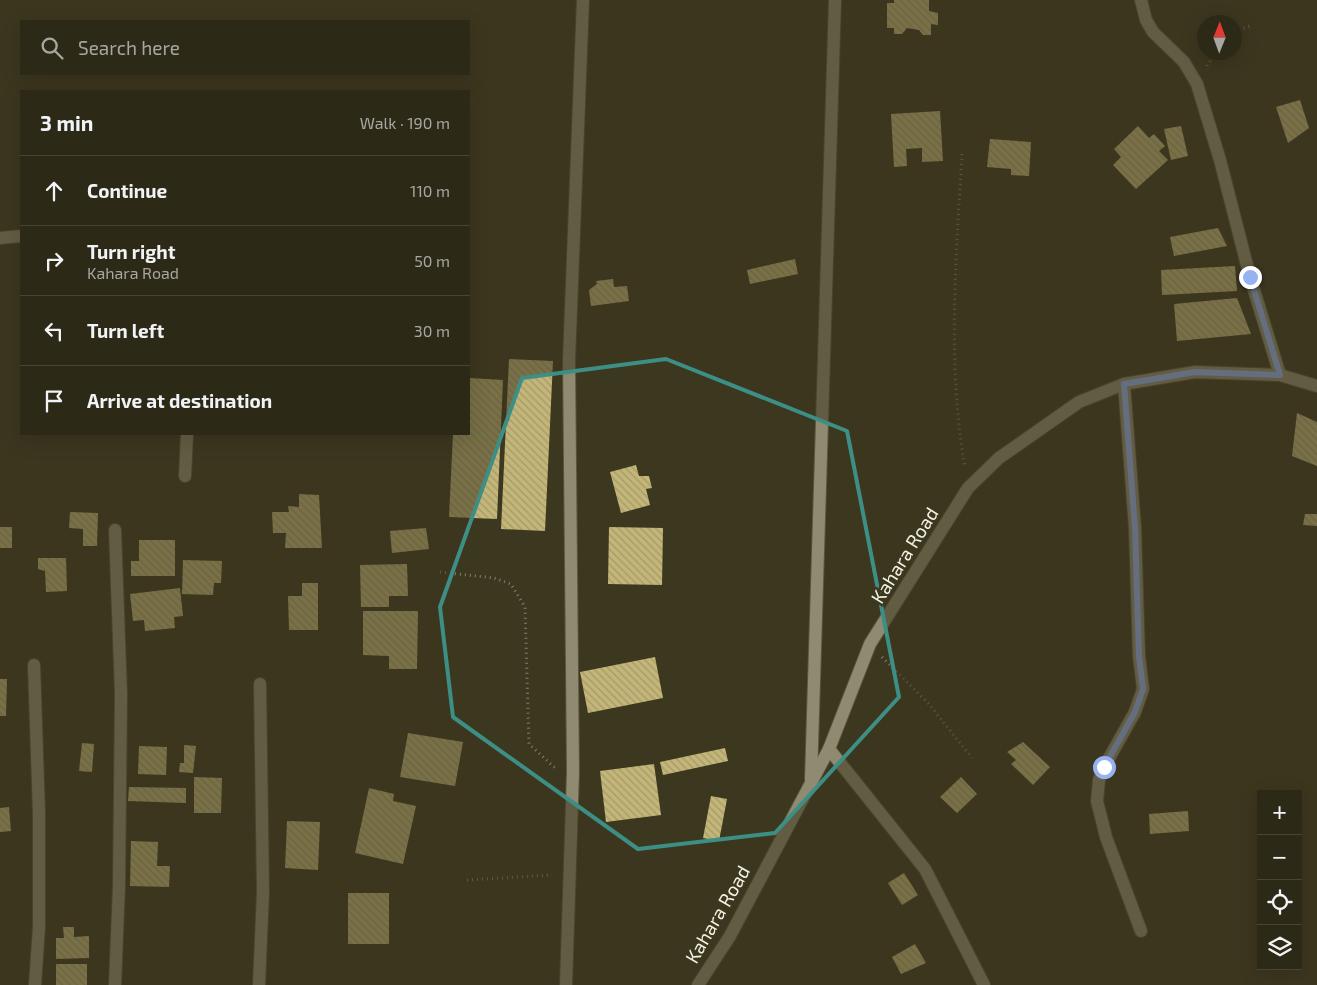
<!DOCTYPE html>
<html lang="en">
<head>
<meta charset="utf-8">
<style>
	:root { --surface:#2d2917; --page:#393524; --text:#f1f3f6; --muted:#a7a6a1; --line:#484536 }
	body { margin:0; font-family:"Exo 2",sans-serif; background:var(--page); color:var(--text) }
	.controls { position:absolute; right:15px; bottom:15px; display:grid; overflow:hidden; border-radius:0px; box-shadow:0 5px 20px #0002 }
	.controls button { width:45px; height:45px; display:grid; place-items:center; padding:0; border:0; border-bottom:1px solid var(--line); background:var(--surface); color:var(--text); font:25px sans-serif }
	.compass { position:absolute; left:1197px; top:15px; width:45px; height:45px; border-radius:50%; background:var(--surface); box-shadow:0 5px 20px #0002; rotate:1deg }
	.stop { position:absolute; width:15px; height:15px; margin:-11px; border:4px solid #95b2f1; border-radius:50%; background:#fff }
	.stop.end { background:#95b2f1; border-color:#fff; box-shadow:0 1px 5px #0008 }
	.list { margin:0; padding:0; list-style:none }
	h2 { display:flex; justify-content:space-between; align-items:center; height:65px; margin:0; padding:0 20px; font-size:21px }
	h2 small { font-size:16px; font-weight:400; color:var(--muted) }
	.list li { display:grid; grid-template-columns:32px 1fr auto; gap:15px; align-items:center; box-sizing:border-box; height:70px; padding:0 20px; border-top:1px solid var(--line) }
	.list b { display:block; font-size:19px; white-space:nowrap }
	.list p { margin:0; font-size:16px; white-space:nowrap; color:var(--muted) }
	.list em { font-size:16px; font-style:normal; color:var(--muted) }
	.icon { flex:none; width:28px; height:28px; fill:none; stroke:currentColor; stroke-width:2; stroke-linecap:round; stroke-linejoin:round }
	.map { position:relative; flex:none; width:1317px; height:985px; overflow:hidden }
	.search { position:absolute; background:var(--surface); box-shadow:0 5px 20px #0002; left:20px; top:20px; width:450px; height:55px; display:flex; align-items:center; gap:12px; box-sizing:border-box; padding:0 18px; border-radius:0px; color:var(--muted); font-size:19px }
	.panel { position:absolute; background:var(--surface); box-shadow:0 5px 20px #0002; left:20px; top:90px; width:450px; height:345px; border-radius:0px }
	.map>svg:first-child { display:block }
	.building { fill:url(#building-back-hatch) }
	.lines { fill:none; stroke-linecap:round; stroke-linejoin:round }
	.minor-casing { stroke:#59553f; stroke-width:14 }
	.path { stroke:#84806c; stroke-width:3; stroke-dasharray:1 4; stroke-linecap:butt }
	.minor { stroke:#908b70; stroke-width:12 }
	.route { stroke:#95b2f1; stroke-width:6 }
	.marked { fill:none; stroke:#3d8f85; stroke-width:4; stroke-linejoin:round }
	.labels { text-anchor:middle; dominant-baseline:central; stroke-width:5; stroke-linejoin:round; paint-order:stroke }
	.street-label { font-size:19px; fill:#f4f1e3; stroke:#3c371f }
</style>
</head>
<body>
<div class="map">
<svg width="1317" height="985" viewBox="0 0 1317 985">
	<defs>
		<pattern id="building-back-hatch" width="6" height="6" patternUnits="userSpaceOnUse" patternTransform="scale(1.25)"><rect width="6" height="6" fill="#c3b678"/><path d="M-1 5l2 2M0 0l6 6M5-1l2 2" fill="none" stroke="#a49a6b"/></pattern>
	</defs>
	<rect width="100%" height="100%" fill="#3c371f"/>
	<g class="building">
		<path d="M894 0H929V11L938 13V25L931 24V35H923L919 30 907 28 902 34H894V28H887V3H894Z"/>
		<path d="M1300 100 1309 128 1288 143 1276 107Z"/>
		<path d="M940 111 943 161 922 162V148L906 149 907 166 894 167 891 114Z"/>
		<path d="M1138 126 1149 138 1154 134 1165 146 1159 151 1168 160 1136 189 1113 165 1121 157 1114 149Z"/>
		<path d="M1181 126 1188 156 1171 160 1164 129Z"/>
		<path d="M990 139 1031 142 1029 176 1011 175V169L987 167Z"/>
		<path d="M1218 228 1227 246 1174 256 1170 237Z"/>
		<path d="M795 259 798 274 750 284 747 270Z"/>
		<path d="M1235 266 1237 291 1162 295 1161 270Z"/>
		<path d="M613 279 614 287 627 286 629 301 591 306 589 290 597 284 596 281Z"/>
		<path d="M1237 298 1251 334 1177 341 1174 304Z"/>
		<path d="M509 359 553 361 545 531 501 529Z"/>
		<path d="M469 378 503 380 497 519 449 517 453 434H469Z"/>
		<path d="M1297 413 1317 422V466L1292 456Z"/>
		<path d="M636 465 639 476H649L652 488 646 489 650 505 621 513 610 472Z"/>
		<path d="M299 494 319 495 322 548H285L286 533H273L272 512H289L288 506 299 507Z"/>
		<path d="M70 512 98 513 97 546H83V529L69 528Z"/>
		<path d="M1305 514H1317V526L1303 525Z"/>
		<rect x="0" y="527" width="12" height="21"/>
		<path d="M609 527 663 528 662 585 608 584Z"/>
		<path d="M426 528 429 549 392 553 390 531Z"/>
		<path d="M139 540H175V576H131V561H139Z"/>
		<path d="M38 558H66L67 591 46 592 45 571 38 569Z"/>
		<path d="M183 560 222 561 221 583H214L213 595 182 594Z"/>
		<path d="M407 564 408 596H389V607H361L360 565Z"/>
		<path d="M302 583H318V630H289L288 596H302Z"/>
		<path d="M180 588 183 616 174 617 175 628 145 631 144 620 133 621 130 594Z"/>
		<path d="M363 611H418L417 669H389V656L363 655Z"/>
		<path d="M655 657 663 698 588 713 580 672Z"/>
		<path d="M0 679H7L6 716H0Z"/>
		<path d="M408 733 463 742 455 786 400 777Z"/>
		<path d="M1023 742 1050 767 1033 785 1011 764 1016 760 1007 752Z"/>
		<path d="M82 743 94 744 92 772 79 771Z"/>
		<path d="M184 745 196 746 193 773 179 772 180 763H184Z"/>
		<path d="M139 746 167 747 166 775 138 774Z"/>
		<path d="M725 748 728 761 663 775 660 762Z"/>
		<path d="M654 764 661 815 606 822 600 771Z"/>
		<path d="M194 777 222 778 221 813H194Z"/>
		<path d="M961 777 977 794 957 813 940 797Z"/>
		<path d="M129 787 186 788V803L128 801Z"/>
		<path d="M369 788 394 794 393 801 416 806 403 864 355 853Z"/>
		<path d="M711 796 727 799 719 841 703 838Z"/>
		<path d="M9 807 11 831 0 832V808Z"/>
		<path d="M1188 811 1189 831 1150 834 1149 814Z"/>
		<path d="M287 821 320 822 318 870 285 868Z"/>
		<path d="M131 841 158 842 157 866H170L169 887 130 886Z"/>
		<path d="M904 873 918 895 902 905 888 883Z"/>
		<rect x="348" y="893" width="41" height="51"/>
		<path d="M63 927H74V937L89 936V958L56 959V938H64Z"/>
		<path d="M915 944 926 963 901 974 892 957Z"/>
		<rect x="56" y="964" width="31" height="21"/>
	</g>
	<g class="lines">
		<g class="minor-casing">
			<g id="minor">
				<path d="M1141 0 1146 20 1153 32 1184 62 1197 84 1220 160 1250 277 1280 375"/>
				<path d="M0 238 21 236"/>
				<path d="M1124 384 1135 528 1139 656 1143 689 1135 712 1104 767 1099 780 1097 801 1106 837 1141 931"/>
				<path d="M185 476 187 434"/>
				<path d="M34 665 39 813V927L35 985"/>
				<path d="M829 749 925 869 984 985"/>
				<path d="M811 779 835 0"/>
				<path d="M115 985 119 886 121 694 115 530"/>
				<path d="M259 985 263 892 260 684"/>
				<path d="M566 985 573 772 569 360 583 0"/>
				<path d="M698 985 730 936 829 749 870 644 968 488 999 458 1079 402 1124 384 1195 372 1280 375 1317 386"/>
			</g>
		</g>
		<g class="path">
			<path d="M1234 31 1250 26"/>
			<path d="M1207 66 1216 52"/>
			<path d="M962 154C956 258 947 365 965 468"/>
			<path d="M440 572 494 578 511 584 525 607 529 744 555 768"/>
			<path d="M882 657 928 703 972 758"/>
			<path d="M467 880 552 875"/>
		</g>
		<use href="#minor" class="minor"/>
	</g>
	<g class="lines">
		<path class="route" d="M1104 767 1135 712 1143 689 1139 656 1135 528 1124 384 1195 372 1280 375 1250 277"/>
	</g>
	<path d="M0 0H1317V985H0ZM666 359 847 431 899 697 775 833 638 849 453 717 440 607 522 378Z" fill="#3c371f" fill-opacity=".55" fill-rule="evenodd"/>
	<path class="marked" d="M666 359 847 431 899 697 775 833 638 849 453 717 440 607 522 378Z"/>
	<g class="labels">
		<g class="street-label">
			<text transform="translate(904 555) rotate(-58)">Kahara Road</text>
			<text transform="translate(717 914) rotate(-60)">Kahara Road</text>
		</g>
	</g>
</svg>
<div class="controls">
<button>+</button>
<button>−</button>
<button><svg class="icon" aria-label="locate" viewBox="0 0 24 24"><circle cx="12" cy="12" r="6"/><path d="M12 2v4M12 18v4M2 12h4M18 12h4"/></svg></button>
<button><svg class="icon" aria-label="layers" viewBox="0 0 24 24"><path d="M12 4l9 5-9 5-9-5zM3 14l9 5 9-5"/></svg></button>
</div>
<svg class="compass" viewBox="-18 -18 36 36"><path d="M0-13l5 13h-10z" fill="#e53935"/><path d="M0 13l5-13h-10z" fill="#a7a6a1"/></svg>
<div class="stop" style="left:1104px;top:767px"></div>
<div class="stop end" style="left:1250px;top:277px"></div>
<div class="search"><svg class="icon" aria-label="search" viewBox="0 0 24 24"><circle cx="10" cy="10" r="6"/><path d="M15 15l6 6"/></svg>Search here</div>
<section class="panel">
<h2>3 min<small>Walk · 190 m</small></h2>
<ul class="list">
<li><svg class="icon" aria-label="ahead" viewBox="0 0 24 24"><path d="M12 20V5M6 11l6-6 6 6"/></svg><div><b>Continue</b></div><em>110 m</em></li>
<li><svg class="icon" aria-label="right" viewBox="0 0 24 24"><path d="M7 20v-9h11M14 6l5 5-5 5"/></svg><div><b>Turn right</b><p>Kahara Road</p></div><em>50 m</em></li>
<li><svg class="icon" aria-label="left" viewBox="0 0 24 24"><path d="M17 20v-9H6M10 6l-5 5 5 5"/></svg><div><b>Turn left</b></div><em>30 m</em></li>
<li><svg class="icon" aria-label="arrive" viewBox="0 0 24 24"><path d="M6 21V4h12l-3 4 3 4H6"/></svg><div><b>Arrive at destination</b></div></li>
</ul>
</section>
</div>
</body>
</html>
